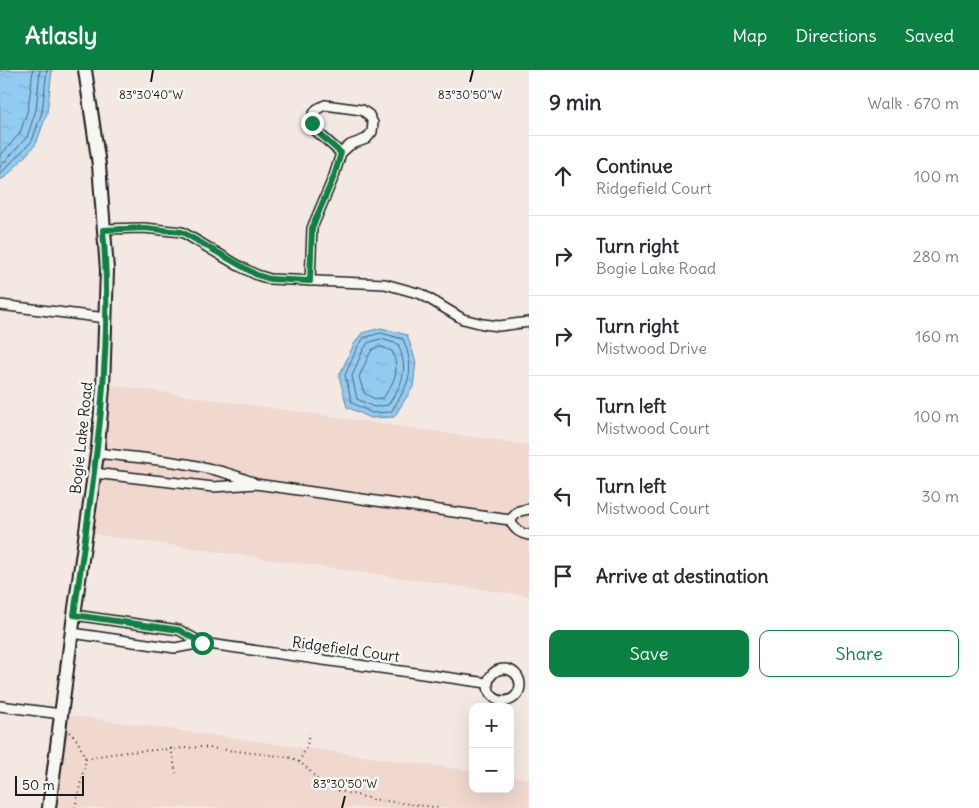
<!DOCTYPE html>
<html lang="en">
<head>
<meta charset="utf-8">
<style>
	:root { --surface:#fff; --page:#f7f7f7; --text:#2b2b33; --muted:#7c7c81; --line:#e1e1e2; --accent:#0b8043 }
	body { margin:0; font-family:Delius,sans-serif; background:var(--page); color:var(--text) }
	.controls { position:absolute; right:15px; bottom:15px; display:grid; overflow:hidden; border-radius:10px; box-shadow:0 5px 20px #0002 }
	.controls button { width:45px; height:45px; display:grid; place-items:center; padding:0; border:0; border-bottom:1px solid var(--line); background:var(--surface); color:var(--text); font:25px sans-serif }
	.scale { position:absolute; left:15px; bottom:12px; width:69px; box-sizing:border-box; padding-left:5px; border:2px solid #1c1c1c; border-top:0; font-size:14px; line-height:18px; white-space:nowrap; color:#1c1c1c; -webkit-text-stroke:4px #f6f6f2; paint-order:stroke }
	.stop { position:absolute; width:15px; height:15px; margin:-11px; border:4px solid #0b8043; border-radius:50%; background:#fff }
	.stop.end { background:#0b8043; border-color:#fff; box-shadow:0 1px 5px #0008 }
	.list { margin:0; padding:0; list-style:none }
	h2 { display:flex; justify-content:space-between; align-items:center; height:65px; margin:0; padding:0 20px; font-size:21px }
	h2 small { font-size:16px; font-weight:400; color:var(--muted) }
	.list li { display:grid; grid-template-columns:32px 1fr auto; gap:15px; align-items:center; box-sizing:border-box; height:80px; padding:0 20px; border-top:1px solid var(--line) }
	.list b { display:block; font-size:19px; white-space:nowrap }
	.list p { margin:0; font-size:16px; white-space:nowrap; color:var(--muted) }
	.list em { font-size:16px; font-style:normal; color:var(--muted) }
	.actions { display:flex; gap:10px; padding:15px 20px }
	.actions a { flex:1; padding:11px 0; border:1px solid var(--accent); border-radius:10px; text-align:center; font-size:18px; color:var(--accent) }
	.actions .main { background:var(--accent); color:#fff }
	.icon { flex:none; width:28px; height:28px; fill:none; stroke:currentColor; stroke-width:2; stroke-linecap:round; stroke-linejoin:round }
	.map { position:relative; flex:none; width:529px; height:738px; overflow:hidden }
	header { display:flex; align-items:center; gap:30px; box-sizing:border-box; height:70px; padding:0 25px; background:var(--accent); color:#fff }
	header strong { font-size:24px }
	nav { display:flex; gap:28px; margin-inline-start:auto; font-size:18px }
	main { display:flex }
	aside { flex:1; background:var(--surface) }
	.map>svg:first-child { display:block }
	.built { fill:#f1d8cf }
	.water { fill:url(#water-ripples); stroke:#63859c }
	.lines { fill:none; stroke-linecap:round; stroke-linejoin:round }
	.shore { stroke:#4b6272; stroke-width:1 }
	.minor-casing { stroke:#1c1c1c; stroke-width:12 }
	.secondary-casing { stroke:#1c1c1c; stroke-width:16 }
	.path { stroke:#1c1c1c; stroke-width:2; stroke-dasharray:1 4; stroke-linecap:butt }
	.minor { stroke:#f6f6f2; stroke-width:9 }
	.secondary { stroke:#f6f6f2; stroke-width:12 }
	.route { stroke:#0b8043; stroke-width:6 }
	.ticks { fill:none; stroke:#1c1c1c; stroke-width:2 }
	.labels { text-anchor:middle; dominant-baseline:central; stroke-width:5; stroke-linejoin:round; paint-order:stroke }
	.street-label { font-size:15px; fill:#1c1c1c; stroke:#f6f6f2 }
	.ticks-label { font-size:12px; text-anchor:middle; fill:#1c1c1c; stroke:#f6f6f2; stroke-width:5; stroke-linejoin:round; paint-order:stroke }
</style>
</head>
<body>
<header>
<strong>Atlasly</strong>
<nav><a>Map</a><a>Directions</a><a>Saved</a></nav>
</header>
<main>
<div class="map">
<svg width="529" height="738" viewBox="0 0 529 738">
	<defs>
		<pattern id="water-ripples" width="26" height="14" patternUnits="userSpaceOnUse" patternTransform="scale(1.25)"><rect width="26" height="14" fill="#92cbf2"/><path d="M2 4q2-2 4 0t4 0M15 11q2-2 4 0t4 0" fill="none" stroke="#7daecf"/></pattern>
	</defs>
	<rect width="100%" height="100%" fill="#f4e8e2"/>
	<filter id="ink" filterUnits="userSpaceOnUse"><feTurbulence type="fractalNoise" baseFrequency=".02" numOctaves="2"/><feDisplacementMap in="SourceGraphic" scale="10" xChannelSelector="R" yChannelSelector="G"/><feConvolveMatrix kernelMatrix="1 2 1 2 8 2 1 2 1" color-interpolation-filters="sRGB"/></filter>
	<g filter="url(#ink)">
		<g class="built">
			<path d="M112 315 529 375V526L92 464Z"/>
			<path d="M67 645 473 701V719H510V706L529 709V738H55Z"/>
		</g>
		<g class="water">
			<path d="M0 0H52L47 43 36 74 7 106 0 110Z"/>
			<path d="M381 258 407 265 416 292 413 317 394 347 371 348 347 337 339 306 354 274 362 263Z"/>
		</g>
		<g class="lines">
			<g class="shore">
				<path d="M0 86 20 63 28 39 33 0"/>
				<path d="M0 97 27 67 36 40 40 0"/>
				<path d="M0 104 32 71 42 42 47 0"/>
				<path d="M381 263 403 269C416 302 409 313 391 342L372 343 352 333 345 305 358 276 364 268Z"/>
				<path d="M381 269 398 274C409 302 403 312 388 335L374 337 357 329 352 306 363 280 368 273Z"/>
				<path d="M381 277 392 281C400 301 395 311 383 328L375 329 364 323 359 307 370 283 373 279Z"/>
			</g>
			<g class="minor-casing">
				<g id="minor">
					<path d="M103 159 144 158 182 162 239 196 257 205 270 209 385 214 421 224 463 249 483 254 499 256 529 252"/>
					<path d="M310 211 312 158 334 106 341 83 350 75 366 69 372 62 373 53 369 45 362 40 325 35 317 39 313 45 312 53 315 60 341 83"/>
					<path d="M0 235 106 248"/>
					<path d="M97 383C149 389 204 392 252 412"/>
					<path d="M94 403 213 417 256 414 510 450"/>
					<path d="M510 450C514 459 519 463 529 465"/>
					<path d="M510 450 519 441 529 439"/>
					<path d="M74 545 179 560 202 573"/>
					<path d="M72 563 175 578 202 573 487 613"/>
					<circle cx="504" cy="615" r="16"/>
					<path d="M0 636 61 644"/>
				</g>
			</g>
			<g class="secondary-casing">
				<path id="secondary" d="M49 738 74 545 98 377 103 317 107 200 99 95 85 0"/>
			</g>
			<g class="path">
				<path d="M69 662 77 670 86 689"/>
				<path d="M171 678 176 703"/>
				<path d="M299 692 307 676 309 664"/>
				<path d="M75 738 86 689 104 685 127 682 201 677 279 686 293 688 306 697 321 713 336 720 372 729 440 738"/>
			</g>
			<use href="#minor" class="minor"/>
			<use href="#secondary" class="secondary"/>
		</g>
	</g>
	<g class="lines" filter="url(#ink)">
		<path class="route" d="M202 573 179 560 74 545C92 417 115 289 103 160L144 158 182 162 257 205 270 209 310 211 312 158 334 106 341 83 315 60 312 53"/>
	</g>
	<path class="ticks" d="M151 12 153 0M470 12 473 0M342 738 345 726"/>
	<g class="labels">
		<g class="street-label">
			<text transform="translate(81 368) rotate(-84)">Bogie Lake Road</text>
			<text transform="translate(346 579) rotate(8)">Ridgefield Court</text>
		</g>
	</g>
	<g class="ticks-label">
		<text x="151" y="29">83°30'40"W</text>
		<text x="470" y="29">83°30'50"W</text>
		<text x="345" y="718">83°30'50"W</text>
	</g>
</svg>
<div class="controls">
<button>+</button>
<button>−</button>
</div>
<div class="scale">50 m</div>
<div class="stop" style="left:202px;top:573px"></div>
<div class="stop end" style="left:312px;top:53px"></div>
</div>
<aside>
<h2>9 min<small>Walk · 670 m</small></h2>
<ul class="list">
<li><svg class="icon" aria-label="ahead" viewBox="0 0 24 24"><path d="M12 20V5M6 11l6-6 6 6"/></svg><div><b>Continue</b><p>Ridgefield Court</p></div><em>100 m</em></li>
<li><svg class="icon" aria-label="right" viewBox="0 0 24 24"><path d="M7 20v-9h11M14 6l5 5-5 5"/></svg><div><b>Turn right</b><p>Bogie Lake Road</p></div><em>280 m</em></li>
<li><svg class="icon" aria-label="right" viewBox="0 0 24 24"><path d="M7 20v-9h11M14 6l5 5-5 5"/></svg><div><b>Turn right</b><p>Mistwood Drive</p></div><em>160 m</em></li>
<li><svg class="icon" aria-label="left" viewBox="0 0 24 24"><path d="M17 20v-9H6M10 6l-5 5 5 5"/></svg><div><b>Turn left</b><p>Mistwood Court</p></div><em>100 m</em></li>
<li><svg class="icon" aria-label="left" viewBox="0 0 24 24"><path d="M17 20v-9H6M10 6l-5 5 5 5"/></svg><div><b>Turn left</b><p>Mistwood Court</p></div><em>30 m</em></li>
<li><svg class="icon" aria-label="arrive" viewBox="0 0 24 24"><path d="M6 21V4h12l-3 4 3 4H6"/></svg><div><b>Arrive at destination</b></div></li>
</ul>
<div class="actions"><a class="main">Save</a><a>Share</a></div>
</aside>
</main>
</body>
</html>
